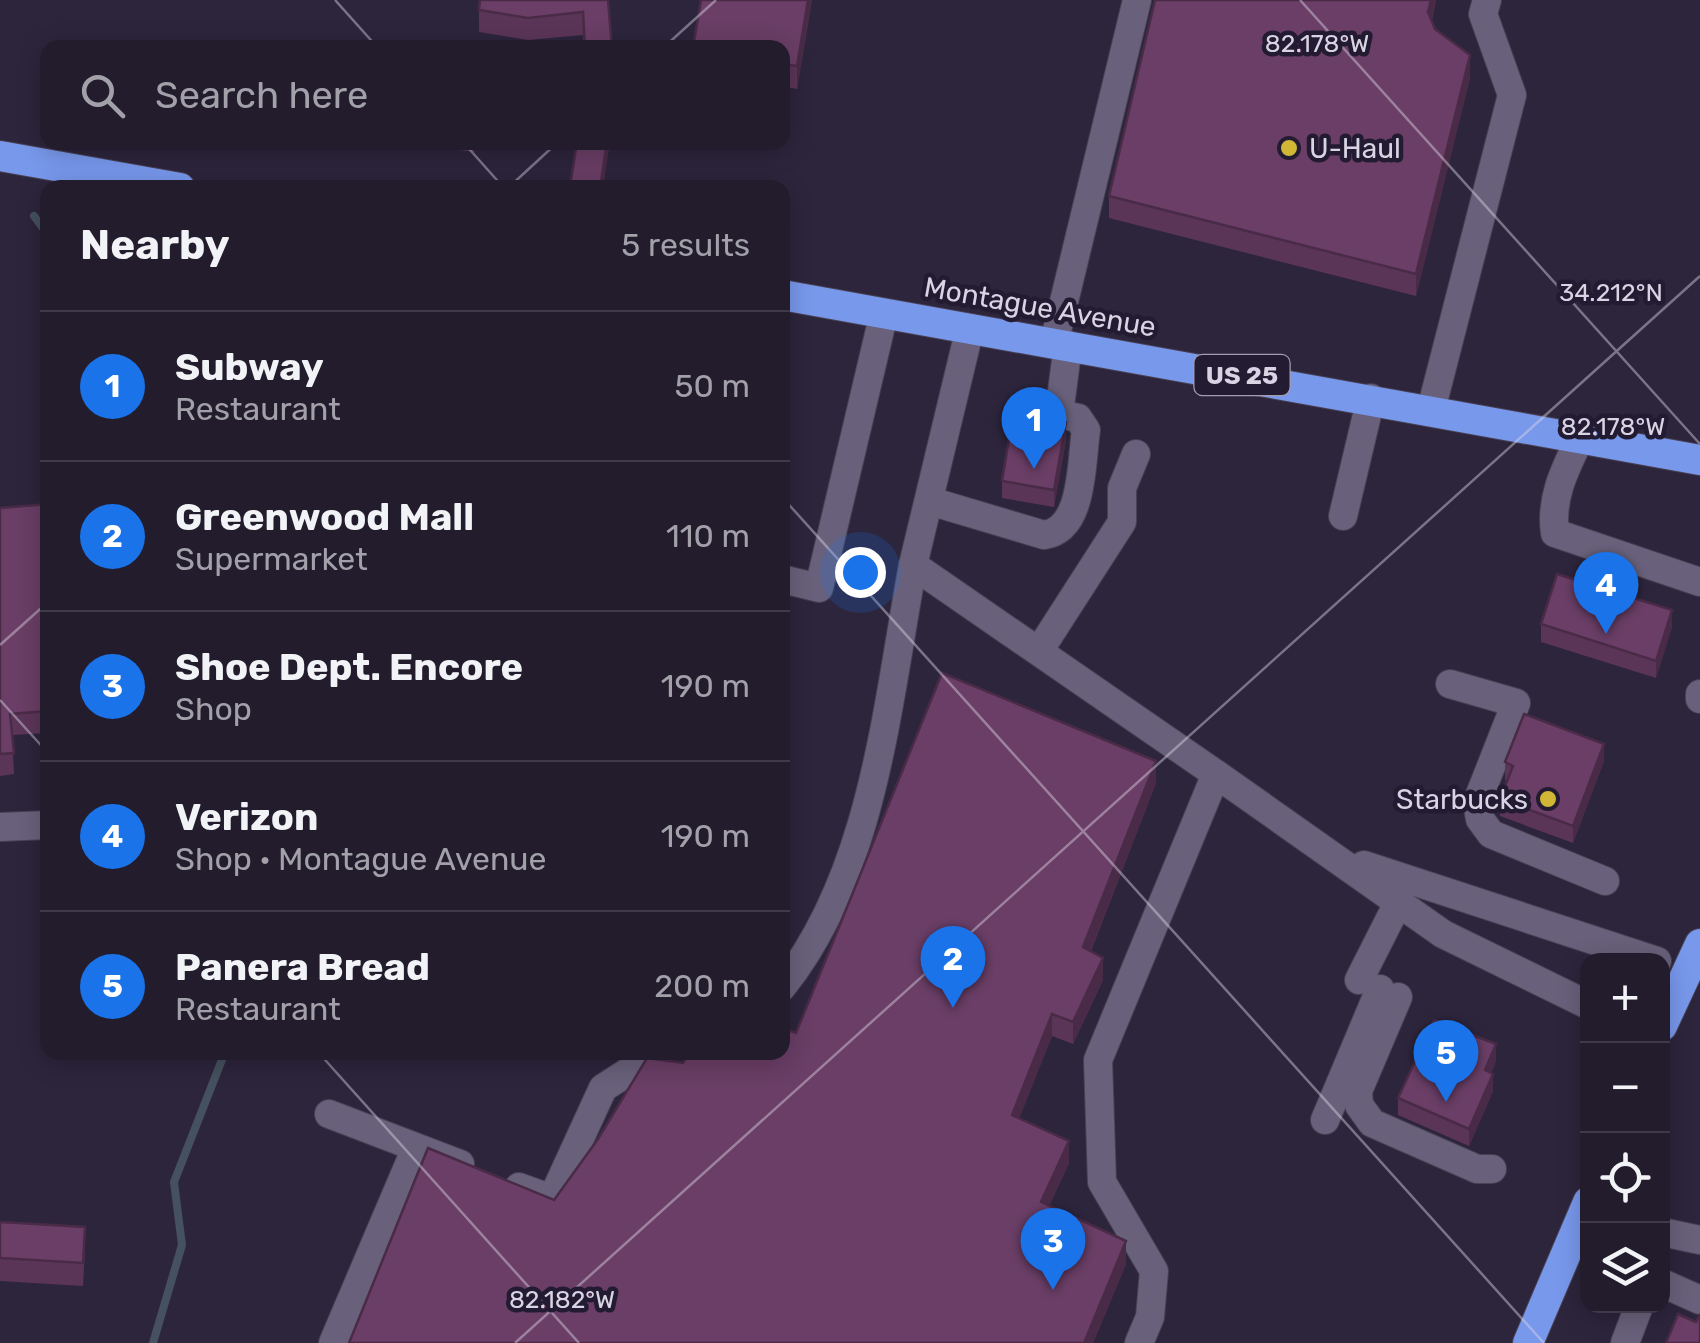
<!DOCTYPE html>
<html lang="en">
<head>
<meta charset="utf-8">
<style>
	:root { --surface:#221c2d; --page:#2e2939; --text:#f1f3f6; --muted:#a2a1aa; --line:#3f3a49; --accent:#1a73e8 }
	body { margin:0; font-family:Rubik,sans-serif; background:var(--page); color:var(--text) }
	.controls { position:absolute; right:30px; bottom:30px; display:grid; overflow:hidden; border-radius:20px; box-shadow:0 5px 25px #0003 }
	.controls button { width:90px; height:90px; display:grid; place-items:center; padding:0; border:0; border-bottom:2px solid var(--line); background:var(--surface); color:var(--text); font:50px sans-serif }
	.you { position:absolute; left:860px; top:572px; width:35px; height:35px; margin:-25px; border:8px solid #fff; border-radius:50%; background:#1a73e8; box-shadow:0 0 0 15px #1a73e833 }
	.badge { display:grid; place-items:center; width:65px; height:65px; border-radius:50%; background:var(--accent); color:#fff; font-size:32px; font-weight:700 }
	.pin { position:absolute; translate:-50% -82px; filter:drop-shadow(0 2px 5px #0008) }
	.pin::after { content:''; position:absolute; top:52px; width:35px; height:30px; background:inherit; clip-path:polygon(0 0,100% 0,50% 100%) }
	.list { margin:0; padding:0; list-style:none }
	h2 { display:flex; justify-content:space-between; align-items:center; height:130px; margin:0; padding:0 40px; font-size:42px }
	h2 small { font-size:32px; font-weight:400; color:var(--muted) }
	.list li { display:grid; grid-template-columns:65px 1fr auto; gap:30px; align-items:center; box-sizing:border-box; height:150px; padding:0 40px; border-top:2px solid var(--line) }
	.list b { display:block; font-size:38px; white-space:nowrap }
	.list p { margin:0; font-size:32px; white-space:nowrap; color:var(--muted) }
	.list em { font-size:32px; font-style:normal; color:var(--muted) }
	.icon { flex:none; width:55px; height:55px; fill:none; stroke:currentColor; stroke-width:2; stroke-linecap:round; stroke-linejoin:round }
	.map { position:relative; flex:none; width:1700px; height:1343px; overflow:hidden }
	.search { position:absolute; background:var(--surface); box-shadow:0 5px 25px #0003; left:40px; top:40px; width:750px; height:110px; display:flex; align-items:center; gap:25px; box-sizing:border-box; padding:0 35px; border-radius:20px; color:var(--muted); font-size:38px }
	.panel { position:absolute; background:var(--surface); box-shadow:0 5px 25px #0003; left:40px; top:180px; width:750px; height:880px; border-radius:20px }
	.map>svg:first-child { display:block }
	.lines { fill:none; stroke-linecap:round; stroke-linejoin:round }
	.stream { stroke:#45515e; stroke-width:8 }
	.minor-casing { stroke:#484154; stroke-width:30 }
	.highway-casing { stroke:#484154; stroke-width:32 }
	.minor { stroke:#69617b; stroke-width:28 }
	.highway { stroke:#7898ec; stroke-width:30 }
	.wall { fill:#5b3558 }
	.shaded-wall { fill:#4a2b47 }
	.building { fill:#6a3e66; stroke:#4a2b47; stroke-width:2.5 }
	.ticks { fill:none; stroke:#d9d4e4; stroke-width:2.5; stroke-opacity:0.45 }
	.poi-dot { fill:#d2b736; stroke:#231b32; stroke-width:4 }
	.labels { text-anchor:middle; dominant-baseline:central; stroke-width:9; stroke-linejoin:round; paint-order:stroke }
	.shield { fill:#231b32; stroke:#a29caf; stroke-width:2.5 }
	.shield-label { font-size:25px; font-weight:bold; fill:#d9d4e4 }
	.poi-label { font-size:28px; fill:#d9d4e4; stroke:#231b32; text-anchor:start }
	.street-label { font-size:28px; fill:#d9d4e4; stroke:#231b32 }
	.ticks-label { font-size:25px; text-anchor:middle; fill:#d9d4e4; stroke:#231b32; stroke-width:9; stroke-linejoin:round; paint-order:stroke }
</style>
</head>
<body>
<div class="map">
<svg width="1700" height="1343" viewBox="0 0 1700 1343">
	<rect width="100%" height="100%" fill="#2d253c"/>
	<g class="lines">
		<g class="stream">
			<path d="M34 216 48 235"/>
			<path d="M153 1343 182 1245 174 1182 225 1052"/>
		</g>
		<g class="minor-casing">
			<g id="minor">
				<path d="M970 328 913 565 1216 774"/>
				<path d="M1054 343 1137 0"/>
				<path d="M1431 410 1512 95 1483 14 1487 0"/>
				<path d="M1580 438C1565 469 1550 498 1555 533L1700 582"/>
				<path d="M930 501 1044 535C1084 530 1081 462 1086 430L1078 418 1059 414 1068 345"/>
				<path d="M1343 516 1371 398"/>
				<path d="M782 579 819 588 884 313"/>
				<path d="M1039 651 1122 522V488L1136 454"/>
				<path d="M1450 684 1516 703 1477 802 1480 819 1491 834 1605 881"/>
				<path d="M1700 694V699"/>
				<path d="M0 827 48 825"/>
				<path d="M1364 865 1657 961"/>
				<path d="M1359 980 1399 901"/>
				<path d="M782 987C874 872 887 704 913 565"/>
				<path d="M1398 997 1358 1091 1359 1105 1372 1123 1477 1169H1492"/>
				<path d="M329 1114 460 1164"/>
				<path d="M1325 1120 1380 989"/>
				<path d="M519 1187 552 1199 603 1088 659 1052"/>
				<path d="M1662 1232 1700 1240"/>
				<path d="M1662 1283 1700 1300"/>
				<path d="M333 1343 416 1148"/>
				<path d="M1139 1343 1150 1317 1154 1271 1102 1182 1098 1060 1216 774 1443 934 1588 1005"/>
				<path d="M1625 1343 1639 1306"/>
			</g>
		</g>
		<g class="highway-casing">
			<g id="highway">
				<path d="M0 156 180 188"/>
				<path d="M782 295 1700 460"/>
				<path d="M1662 1026 1700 944"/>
				<path d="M1528 1343 1588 1202"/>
			</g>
		</g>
		<use href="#minor" class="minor"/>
		<use href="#highway" class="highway"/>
	</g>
	<g class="wall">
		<path d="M608 0 612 48H583V35L528 40 479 32V10Z"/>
		<path d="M701 0H812L797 89 782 86V48Z"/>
		<path d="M1155 0H1436L1432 20 1435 29 1470 78 1416 296 1109 218V196Z"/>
		<path d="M446 142H476L474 152 446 148Z"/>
		<path d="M1066 440 1054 507 1002 498V481Z"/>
		<path d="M48 504V733L12 735 14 774 0 776V508Z"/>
		<path d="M1541 624 1672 627 1656 678 1541 642Z"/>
		<path d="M1604 761 1573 843 1500 816V799L1507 781 1505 780V762Z"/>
		<path d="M1156 783 1091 951 1103 980 1073 1044 1052 1036 1019 1118 1069 1163 1049 1206 1126 1264 1093 1343H349L554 1200 683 1063 796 1033Z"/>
		<path d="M1496 1061 1491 1073 1493 1091 1469 1146 1398 1115V1098Z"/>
		<path d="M0 1222 85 1249 83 1286 0 1281Z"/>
	</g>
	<g class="shaded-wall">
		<path d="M808 0H812L797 89V66Z"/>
		<path d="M1431 0H1436L1428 35V12Z"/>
		<path d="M1470 55V78L1416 296V274Z"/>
		<path d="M607 142H610L603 188H600Z"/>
		<path d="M1066 422V440L1054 507V490Z"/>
		<path d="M1672 610V627L1656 678V661Z"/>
		<path d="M1604 744V761L1573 843V826Z"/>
		<path d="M1156 761V783L1083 970V947Z"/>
		<path d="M1103 958V980L1073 1044V1022Z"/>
		<path d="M1052 1014V1036L1012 1137V1115Z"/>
		<path d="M1496 1044V1061L1485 1088V1070Z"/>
		<path d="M1493 1074V1091L1469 1146V1129Z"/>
		<path d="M1069 1141V1163L1041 1224V1202Z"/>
		<path d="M1126 1241V1264L1093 1343H1084Z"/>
	</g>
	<g class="building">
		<path d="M480 0H608L612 48H585L583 12 528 18 479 10Z"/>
		<path d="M701 0H808L797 66 782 64V48H693Z"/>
		<path d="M1155 0H1431L1428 12 1435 29 1470 55 1416 274 1109 196Z"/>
		<path d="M577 142H607L600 188 570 187Z"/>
		<path d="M1013 414 1066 422 1054 490 1002 481Z"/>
		<path d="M48 504V711L10 714 14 753 0 754V508Z"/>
		<path d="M1557 574 1672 610 1656 661 1541 624Z"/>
		<path d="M942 673 1156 761 1083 947 1103 958 1073 1022 1052 1014 1012 1115 1069 1141 1041 1202 1126 1241 1084 1343H349L428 1148 554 1200 598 1139 647 1058 683 1063 690 1052H782V1028L796 1033Z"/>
		<path d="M1524 714 1604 744 1573 826 1500 799 1513 766 1505 762Z"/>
		<path d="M1434 1020 1496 1044 1485 1070 1493 1074 1469 1129 1398 1098Z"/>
		<path d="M0 1222 85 1227 83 1263 0 1258Z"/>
		<path d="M1678 1314 1696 1322 1700 1314V1343H1666Z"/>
	</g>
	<path class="ticks" d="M335 0 378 48M1300 0 1700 444M663 48 716 0M463 142 504 188M508 188 558 142M782 497 1544 1343M0 645 48 602M0 700 48 753M318 1052 579 1343M515 1343 1700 276"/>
	<g class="poi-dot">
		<circle cx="1289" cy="148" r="10"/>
		<circle cx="1548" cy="799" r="10"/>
	</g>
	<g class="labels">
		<rect class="shield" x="1194.5" y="355" width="95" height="40" rx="8"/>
		<g class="shield-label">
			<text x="1242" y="375">US 25</text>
		</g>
		<g class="poi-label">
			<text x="1309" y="148">U-Haul</text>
			<text x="1528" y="799" text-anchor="end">Starbucks</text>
		</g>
		<g class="street-label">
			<text transform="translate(1040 307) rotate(10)">Montague Avenue</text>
		</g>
	</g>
	<g class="ticks-label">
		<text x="1317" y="52">82.178°W</text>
		<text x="1611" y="301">34.212°N</text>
		<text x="1613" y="435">82.178°W</text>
		<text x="562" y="1308">82.182°W</text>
	</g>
</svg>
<div class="controls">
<button>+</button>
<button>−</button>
<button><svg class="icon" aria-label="locate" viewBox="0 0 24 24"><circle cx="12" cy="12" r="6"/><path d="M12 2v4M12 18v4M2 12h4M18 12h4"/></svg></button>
<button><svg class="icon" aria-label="layers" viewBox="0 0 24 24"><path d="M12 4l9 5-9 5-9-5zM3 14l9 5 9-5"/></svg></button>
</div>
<div class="you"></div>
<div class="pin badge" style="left:1034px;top:469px">1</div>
<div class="pin badge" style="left:953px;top:1008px">2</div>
<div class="pin badge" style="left:1053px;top:1290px">3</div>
<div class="pin badge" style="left:1606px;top:634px">4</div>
<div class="pin badge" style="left:1446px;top:1102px">5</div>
<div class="search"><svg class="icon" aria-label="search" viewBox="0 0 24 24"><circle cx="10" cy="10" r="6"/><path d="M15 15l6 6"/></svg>Search here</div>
<section class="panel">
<h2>Nearby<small>5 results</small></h2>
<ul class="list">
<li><span class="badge">1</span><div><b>Subway</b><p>Restaurant</p></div><em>50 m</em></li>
<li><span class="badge">2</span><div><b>Greenwood Mall</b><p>Supermarket</p></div><em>110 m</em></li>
<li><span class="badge">3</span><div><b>Shoe Dept. Encore</b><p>Shop</p></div><em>190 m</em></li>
<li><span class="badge">4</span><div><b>Verizon</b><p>Shop · Montague Avenue</p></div><em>190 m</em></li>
<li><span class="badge">5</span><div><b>Panera Bread</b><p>Restaurant</p></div><em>200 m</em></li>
</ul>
</section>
</div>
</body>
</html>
